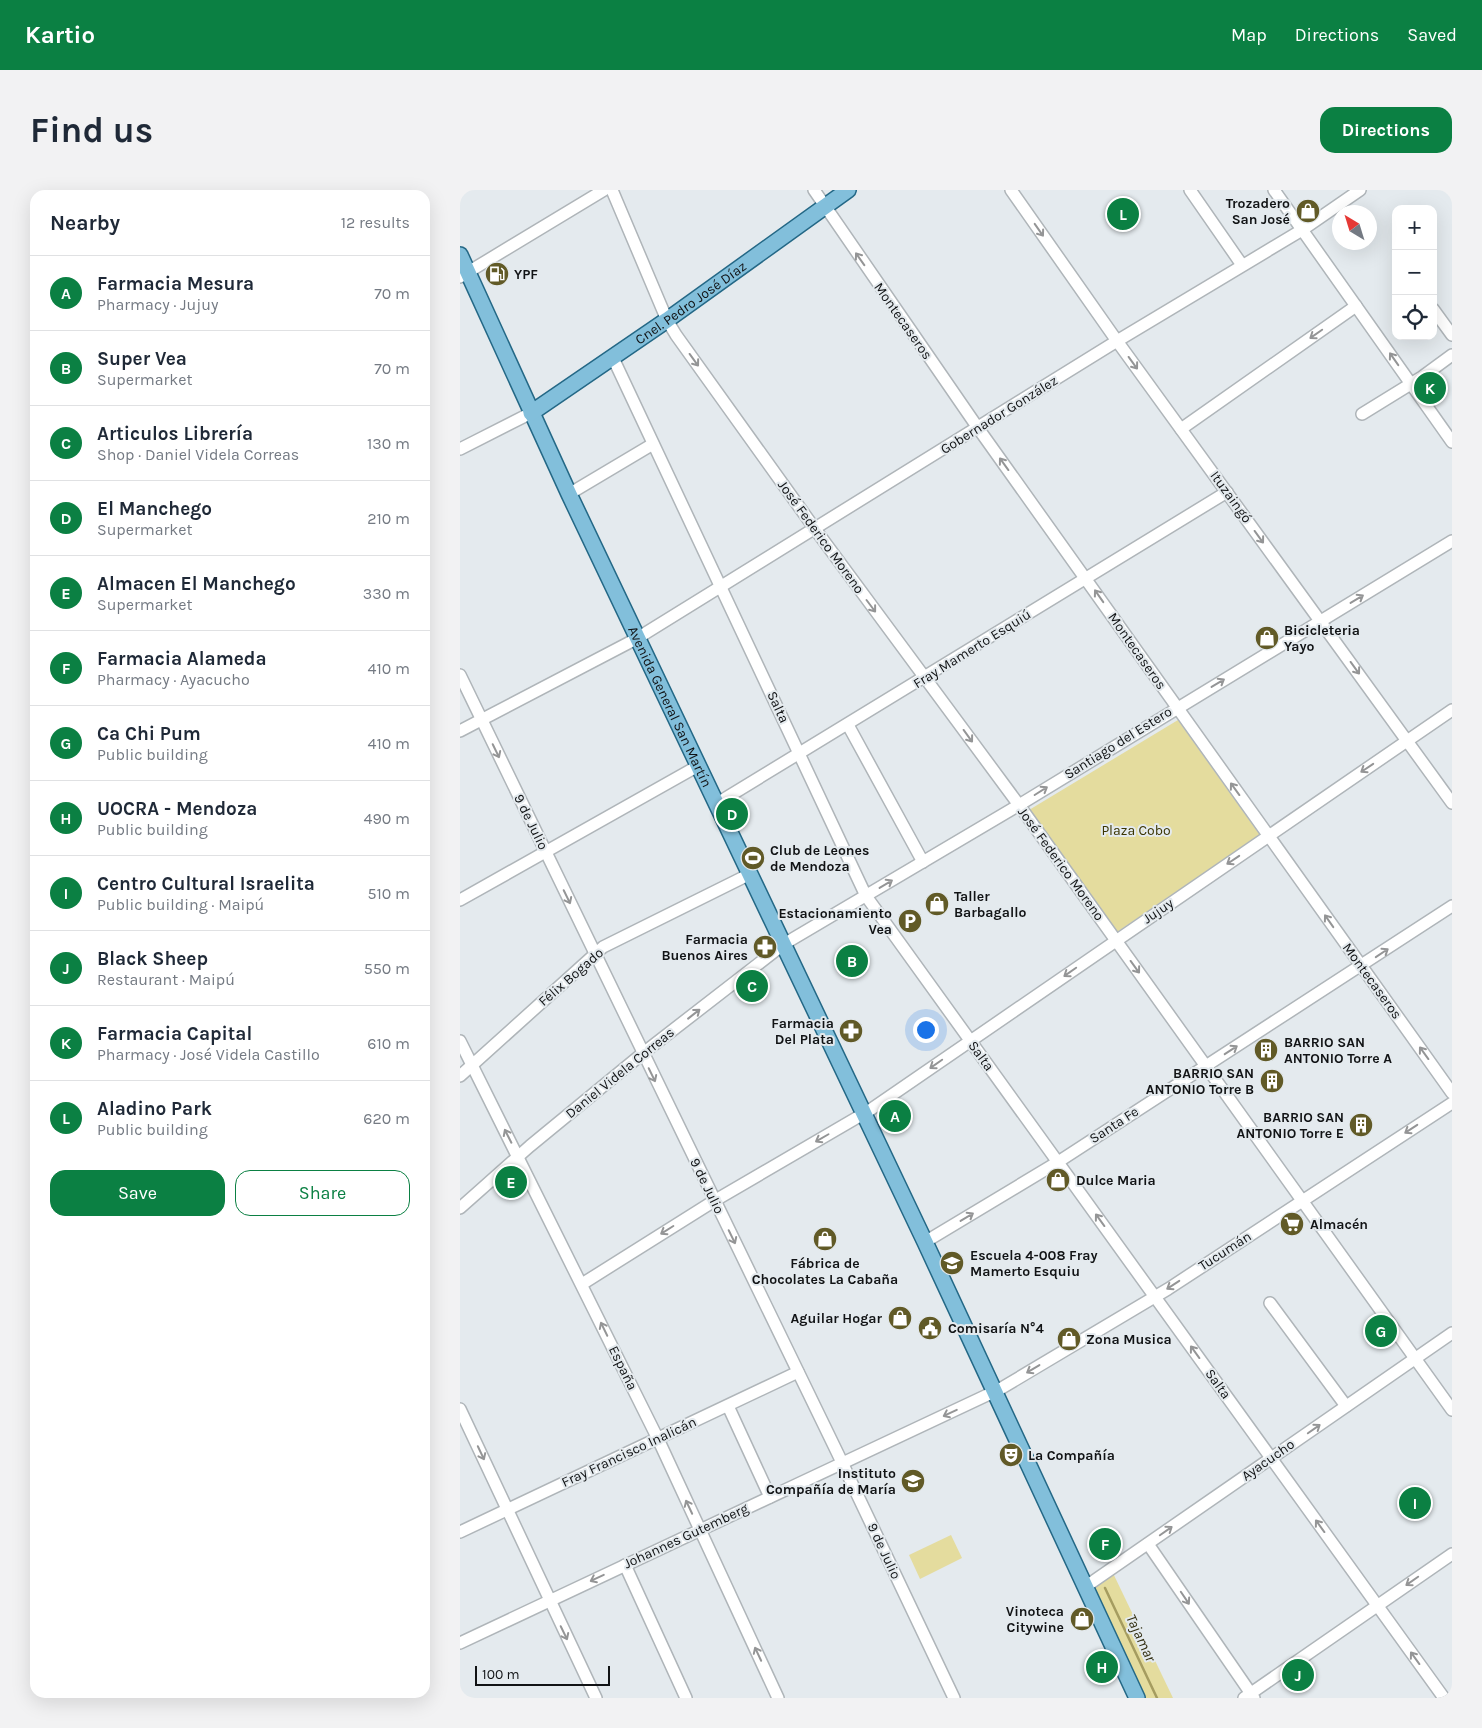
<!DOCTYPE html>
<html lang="en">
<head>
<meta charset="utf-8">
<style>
	:root { --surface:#fff; --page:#f2f2f3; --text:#1f2937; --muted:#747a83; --line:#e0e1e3; --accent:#0b8043 }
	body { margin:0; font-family:Karla,sans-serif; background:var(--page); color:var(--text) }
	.controls { position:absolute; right:15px; top:15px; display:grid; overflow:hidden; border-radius:10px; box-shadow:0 5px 20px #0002 }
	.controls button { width:45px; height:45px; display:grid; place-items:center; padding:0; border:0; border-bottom:1px solid var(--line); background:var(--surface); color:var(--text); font:25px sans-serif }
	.compass { position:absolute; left:872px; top:15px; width:45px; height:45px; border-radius:50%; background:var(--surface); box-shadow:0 5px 20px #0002; rotate:322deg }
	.scale { position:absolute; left:15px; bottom:12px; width:135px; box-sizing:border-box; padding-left:5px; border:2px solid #111315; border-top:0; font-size:14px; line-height:18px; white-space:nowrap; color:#111315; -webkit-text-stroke:4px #e4eaee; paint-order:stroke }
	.you { position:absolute; left:465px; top:839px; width:18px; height:18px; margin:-12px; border:4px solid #fff; border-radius:50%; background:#1a73e8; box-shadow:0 0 0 8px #1a73e833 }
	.badge { display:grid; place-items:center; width:32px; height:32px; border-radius:50%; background:var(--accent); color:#fff; font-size:16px; font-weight:700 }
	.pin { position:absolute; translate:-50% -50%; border:2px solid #fff; box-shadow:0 1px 5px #0006 }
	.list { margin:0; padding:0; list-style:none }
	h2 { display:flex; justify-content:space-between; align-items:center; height:65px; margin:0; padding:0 20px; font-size:21px }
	h2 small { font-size:16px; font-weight:400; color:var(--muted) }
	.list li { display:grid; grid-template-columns:32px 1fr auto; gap:15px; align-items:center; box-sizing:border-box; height:75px; padding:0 20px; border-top:1px solid var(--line) }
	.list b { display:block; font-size:19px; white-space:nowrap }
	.list p { margin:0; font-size:16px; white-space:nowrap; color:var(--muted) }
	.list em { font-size:16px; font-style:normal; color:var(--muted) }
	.actions { display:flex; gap:10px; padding:15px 20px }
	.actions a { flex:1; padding:11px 0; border:1px solid var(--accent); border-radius:15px; text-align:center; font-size:18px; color:var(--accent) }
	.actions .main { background:var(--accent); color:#fff }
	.icon { flex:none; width:28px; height:28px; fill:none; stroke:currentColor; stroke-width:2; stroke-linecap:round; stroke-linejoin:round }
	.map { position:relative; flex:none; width:992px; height:1508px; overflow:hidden; border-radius:15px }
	header { display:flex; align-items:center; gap:30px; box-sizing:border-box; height:70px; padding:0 25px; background:var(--accent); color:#fff }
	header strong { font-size:24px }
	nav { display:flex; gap:28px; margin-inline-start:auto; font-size:18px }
	.intro { display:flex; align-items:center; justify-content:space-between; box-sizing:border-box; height:120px; padding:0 30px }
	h1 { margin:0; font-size:35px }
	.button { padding:12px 22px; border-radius:15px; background:var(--accent); color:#fff; font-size:18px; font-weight:700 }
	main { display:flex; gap:30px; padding:0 30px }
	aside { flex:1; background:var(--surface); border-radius:15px; box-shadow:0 5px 20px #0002 }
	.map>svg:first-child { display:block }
	.green { fill:#e4dc9e }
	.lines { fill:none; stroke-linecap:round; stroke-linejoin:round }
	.stream { stroke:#a59c60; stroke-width:2.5 }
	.minor-casing { stroke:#afb5b9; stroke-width:14 }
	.major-casing { stroke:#246886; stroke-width:18 }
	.minor { stroke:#fff; stroke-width:11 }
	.major { stroke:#82bfdb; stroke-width:15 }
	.oneway { stroke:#949596 }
	.labels { text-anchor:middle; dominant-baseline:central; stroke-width:4; stroke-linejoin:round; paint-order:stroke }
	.poi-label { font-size:14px; font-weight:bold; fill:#111315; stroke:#e4eaee; text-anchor:start }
	.street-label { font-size:14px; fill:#111315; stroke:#e4eaee }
	.park-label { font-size:14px; fill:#3a3400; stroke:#e4eaee }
	.water-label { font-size:15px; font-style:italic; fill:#332f12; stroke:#e4eaee }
</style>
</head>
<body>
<header>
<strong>Kartio</strong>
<nav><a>Map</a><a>Directions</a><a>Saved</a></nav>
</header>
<div class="intro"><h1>Find us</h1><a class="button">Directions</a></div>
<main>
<aside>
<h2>Nearby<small>12 results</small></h2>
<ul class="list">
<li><span class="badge">A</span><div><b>Farmacia Mesura</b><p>Pharmacy · Jujuy</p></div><em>70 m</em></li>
<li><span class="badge">B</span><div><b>Super Vea</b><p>Supermarket</p></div><em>70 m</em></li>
<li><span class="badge">C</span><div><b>Articulos Librería</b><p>Shop · Daniel Videla Correas</p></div><em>130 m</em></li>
<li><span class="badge">D</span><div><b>El Manchego</b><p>Supermarket</p></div><em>210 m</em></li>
<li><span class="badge">E</span><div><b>Almacen El Manchego</b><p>Supermarket</p></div><em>330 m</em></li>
<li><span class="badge">F</span><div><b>Farmacia Alameda</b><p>Pharmacy · Ayacucho</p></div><em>410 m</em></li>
<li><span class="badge">G</span><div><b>Ca Chi Pum</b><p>Public building</p></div><em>410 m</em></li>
<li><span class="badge">H</span><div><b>UOCRA - Mendoza</b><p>Public building</p></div><em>490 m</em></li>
<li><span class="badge">I</span><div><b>Centro Cultural Israelita</b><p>Public building · Maipú</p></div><em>510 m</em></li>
<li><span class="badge">J</span><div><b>Black Sheep</b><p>Restaurant · Maipú</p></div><em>550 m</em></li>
<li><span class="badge">K</span><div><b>Farmacia Capital</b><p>Pharmacy · José Videla Castillo</p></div><em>610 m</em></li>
<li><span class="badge">L</span><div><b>Aladino Park</b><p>Public building</p></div><em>620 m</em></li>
</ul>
<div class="actions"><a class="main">Save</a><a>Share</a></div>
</aside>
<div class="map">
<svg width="992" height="1508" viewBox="0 0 992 1508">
	<rect width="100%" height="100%" fill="#e4eaee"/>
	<g class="green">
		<path d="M718 530 800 645 657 742 569 620Z"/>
		<path d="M491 1345 502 1368 460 1389 449 1365Z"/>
		<path d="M651 1379 713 1508H677L625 1397Z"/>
	</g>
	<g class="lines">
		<path class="stream" d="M645 1398 697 1508"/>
		<g class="minor-casing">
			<g id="minor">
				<path d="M152 0 207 130 216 145 355 339 559 615 992 1220"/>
				<path d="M354 0 518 238 992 903"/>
				<path d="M551 0 657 151 992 613"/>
				<path d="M730 0 782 75"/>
				<path d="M814 0 992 252"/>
				<path d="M0 87 144 0"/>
				<path d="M973 119 992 145"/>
				<path d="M153 168 406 706 984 1508"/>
				<path d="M902 224 962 187 992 165"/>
				<path d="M721 239 896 116"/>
				<path d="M0 259 71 223"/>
				<path d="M109 304 193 254"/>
				<path d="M0 485 377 1262 494 1508"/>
				<path d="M388 535 463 672"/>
				<path d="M0 541 176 449 657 151 842 40 900 0"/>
				<path d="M256 614 767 302"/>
				<path d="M0 710 238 576"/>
				<path d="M0 851 198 1249 318 1508"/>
				<path d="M0 886 143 757 290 684"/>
				<path d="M0 1018 70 956 182 864 324 754 559 615 992 351"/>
				<path d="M465 1052 598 972 992 716"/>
				<path d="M122 1094 254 1011 410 920 992 520"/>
				<path d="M810 1113 886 1216"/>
				<path d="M268 1216 310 1307"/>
				<path d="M0 1219 136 1508"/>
				<path d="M0 1342 338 1182"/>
				<path d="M688 1354 794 1508"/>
				<path d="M165 1375 226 1508"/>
				<path d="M625 1397 992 1143"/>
				<path d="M0 1453 540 1199 708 1099 992 913"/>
				<path d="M784 1508 992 1364"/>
			</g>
		</g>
		<g class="major-casing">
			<g id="major">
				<path id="s1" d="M0 65 109 304 465 1052 677 1508"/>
				<path id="s2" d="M71 223 207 130 388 0"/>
			</g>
		</g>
		<use href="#minor" class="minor"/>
		<use href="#major" class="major"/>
	</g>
	<defs><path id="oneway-shaft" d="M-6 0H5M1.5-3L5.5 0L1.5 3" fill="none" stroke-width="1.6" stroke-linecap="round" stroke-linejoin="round" transform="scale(1.25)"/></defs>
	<g class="oneway">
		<use href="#oneway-shaft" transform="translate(579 40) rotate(55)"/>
		<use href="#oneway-shaft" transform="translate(400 69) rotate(-125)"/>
		<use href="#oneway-shaft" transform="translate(856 144) rotate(145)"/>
		<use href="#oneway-shaft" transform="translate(934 169) rotate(-125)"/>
		<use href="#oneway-shaft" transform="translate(234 170) rotate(54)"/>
		<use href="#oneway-shaft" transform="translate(673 173) rotate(54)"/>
		<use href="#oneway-shaft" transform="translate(544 274) rotate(-126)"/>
		<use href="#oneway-shaft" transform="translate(799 347) rotate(54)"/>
		<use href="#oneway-shaft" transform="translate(639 406) rotate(-125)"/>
		<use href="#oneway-shaft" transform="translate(897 409) rotate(-31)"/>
		<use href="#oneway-shaft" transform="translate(411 416) rotate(53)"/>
		<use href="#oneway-shaft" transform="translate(895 478) rotate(54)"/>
		<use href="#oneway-shaft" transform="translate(758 493) rotate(-31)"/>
		<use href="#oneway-shaft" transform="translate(508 546) rotate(54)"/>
		<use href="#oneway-shaft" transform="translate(36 561) rotate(64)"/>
		<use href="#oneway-shaft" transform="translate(907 578) rotate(146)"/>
		<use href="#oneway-shaft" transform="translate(775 599) rotate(-126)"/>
		<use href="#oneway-shaft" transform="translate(581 601) rotate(-32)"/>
		<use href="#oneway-shaft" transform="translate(773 670) rotate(146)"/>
		<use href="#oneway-shaft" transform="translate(426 694) rotate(-31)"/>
		<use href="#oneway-shaft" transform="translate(107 707) rotate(64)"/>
		<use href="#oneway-shaft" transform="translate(869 731) rotate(-125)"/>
		<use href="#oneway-shaft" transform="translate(922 763) rotate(-34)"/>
		<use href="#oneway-shaft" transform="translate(675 777) rotate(54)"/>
		<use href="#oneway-shaft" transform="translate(610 782) rotate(145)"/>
		<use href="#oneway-shaft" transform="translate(234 824) rotate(-38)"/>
		<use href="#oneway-shaft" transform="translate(771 860) rotate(-33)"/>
		<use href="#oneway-shaft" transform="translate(964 863) rotate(-126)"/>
		<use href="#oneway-shaft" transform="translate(476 874) rotate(145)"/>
		<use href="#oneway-shaft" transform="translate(192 885) rotate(64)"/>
		<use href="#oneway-shaft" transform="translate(951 939) rotate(147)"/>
		<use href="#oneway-shaft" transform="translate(48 946) rotate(-117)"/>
		<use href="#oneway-shaft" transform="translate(362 948) rotate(150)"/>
		<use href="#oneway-shaft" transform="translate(507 1027) rotate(-31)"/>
		<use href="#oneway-shaft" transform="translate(640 1030) rotate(-126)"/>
		<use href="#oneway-shaft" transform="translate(207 1040) rotate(148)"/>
		<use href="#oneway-shaft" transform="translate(272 1047) rotate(64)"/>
		<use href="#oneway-shaft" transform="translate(713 1095) rotate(147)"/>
		<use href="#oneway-shaft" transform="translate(144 1139) rotate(-116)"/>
		<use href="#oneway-shaft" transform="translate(735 1162) rotate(-126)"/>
		<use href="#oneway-shaft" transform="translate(573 1179) rotate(149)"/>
		<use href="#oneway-shaft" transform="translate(490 1223) rotate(155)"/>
		<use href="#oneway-shaft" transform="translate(854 1239) rotate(-35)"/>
		<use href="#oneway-shaft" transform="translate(21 1263) rotate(65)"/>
		<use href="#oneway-shaft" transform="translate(229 1317) rotate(-115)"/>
		<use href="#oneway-shaft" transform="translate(860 1336) rotate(-126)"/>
		<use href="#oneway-shaft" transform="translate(706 1341) rotate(-35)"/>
		<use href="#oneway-shaft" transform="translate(137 1388) rotate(155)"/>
		<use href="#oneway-shaft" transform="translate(952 1391) rotate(145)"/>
		<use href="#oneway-shaft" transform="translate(725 1408) rotate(56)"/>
		<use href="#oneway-shaft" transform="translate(104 1443) rotate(64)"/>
		<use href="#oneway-shaft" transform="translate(298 1464) rotate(-115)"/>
		<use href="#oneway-shaft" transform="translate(955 1468) rotate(-126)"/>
	</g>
	<defs>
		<g id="shop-disc" transform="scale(1.25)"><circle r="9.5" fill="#615a27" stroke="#e4eaee"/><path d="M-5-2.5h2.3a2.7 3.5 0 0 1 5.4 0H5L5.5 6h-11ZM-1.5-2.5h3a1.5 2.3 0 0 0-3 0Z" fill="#fff"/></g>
		<g id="fuel-disc" transform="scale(1.25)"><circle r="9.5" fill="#615a27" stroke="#e4eaee"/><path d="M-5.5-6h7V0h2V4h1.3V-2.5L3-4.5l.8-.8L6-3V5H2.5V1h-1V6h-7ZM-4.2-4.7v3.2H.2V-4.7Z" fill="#fff"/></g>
		<g id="stadium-disc" transform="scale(1.25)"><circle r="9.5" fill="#615a27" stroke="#e4eaee"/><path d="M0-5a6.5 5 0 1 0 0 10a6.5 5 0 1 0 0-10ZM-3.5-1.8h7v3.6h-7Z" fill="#fff"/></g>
		<g id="parking-disc" transform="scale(1.25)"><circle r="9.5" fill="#615a27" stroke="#e4eaee"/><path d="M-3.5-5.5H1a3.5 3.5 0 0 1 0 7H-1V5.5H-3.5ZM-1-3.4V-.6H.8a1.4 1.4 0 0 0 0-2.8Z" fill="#fff"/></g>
		<g id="pharmacy-disc" transform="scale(1.25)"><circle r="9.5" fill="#615a27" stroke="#e4eaee"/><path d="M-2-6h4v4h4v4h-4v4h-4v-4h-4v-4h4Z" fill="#fff"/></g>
		<g id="building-disc" transform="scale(1.25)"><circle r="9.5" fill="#615a27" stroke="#e4eaee"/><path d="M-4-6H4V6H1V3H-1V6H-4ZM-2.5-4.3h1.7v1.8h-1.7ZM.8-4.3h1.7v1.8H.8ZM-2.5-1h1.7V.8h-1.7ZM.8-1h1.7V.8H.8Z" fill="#fff"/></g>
		<g id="supermarket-disc" transform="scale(1.25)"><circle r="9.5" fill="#615a27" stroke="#e4eaee"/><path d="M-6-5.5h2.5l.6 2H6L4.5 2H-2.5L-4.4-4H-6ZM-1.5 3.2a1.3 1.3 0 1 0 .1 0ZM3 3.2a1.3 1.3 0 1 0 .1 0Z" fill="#fff"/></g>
		<g id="school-disc" transform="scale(1.25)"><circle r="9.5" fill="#615a27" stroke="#e4eaee"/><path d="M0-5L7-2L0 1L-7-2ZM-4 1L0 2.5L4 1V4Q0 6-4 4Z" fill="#fff"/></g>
		<g id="civic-disc" transform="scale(1.25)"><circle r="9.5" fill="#615a27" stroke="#e4eaee"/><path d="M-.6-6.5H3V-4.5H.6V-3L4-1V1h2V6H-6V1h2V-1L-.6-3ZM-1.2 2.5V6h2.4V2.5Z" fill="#fff"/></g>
		<g id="theatre-disc" transform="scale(1.25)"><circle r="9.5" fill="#615a27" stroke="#e4eaee"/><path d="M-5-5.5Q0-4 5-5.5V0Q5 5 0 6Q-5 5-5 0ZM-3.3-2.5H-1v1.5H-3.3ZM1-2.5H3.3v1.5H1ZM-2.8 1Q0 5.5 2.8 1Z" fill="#fff"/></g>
	</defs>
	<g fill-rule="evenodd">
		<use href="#shop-disc" x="848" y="21"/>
		<use href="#fuel-disc" x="37" y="84"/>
		<use href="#shop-disc" x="807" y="448"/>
		<use href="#stadium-disc" x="293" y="668"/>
		<use href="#shop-disc" x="477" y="714"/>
		<use href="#parking-disc" x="450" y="731"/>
		<use href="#pharmacy-disc" x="305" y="757"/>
		<use href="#pharmacy-disc" x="391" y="841"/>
		<use href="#building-disc" x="806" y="860"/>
		<use href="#building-disc" x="812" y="891"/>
		<use href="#building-disc" x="901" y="935"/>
		<use href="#shop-disc" x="598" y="990"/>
		<use href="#supermarket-disc" x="832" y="1034"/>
		<use href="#shop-disc" x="365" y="1049"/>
		<use href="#school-disc" x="492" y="1073"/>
		<use href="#shop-disc" x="440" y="1128"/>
		<use href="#civic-disc" x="470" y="1138"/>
		<use href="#shop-disc" x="609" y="1149"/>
		<use href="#theatre-disc" x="551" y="1265"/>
		<use href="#school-disc" x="453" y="1291"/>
		<use href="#shop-disc" x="622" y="1429"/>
	</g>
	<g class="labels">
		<g class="poi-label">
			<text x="830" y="13" text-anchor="end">Trozadero<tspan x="830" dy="16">San José</tspan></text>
			<text x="54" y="84">YPF</text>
			<text x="824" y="440">Bicicleteria<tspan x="824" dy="16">Yayo</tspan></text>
			<text x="310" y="660">Club de Leones<tspan x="310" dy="16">de Mendoza</tspan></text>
			<text x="494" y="706">Taller<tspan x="494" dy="16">Barbagallo</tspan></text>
			<text x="432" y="723" text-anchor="end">Estacionamiento<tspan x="432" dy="16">Vea</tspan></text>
			<text x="288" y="749" text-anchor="end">Farmacia<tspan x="288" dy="16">Buenos Aires</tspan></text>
			<text x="374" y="833" text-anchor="end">Farmacia<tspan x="374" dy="16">Del Plata</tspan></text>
			<text x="824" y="852">BARRIO SAN<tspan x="824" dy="16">ANTONIO Torre A</tspan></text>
			<text x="794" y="883" text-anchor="end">BARRIO SAN<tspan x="794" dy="16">ANTONIO Torre B</tspan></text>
			<text x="884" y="927" text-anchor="end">BARRIO SAN<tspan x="884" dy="16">ANTONIO Torre E</tspan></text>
			<text x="616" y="990">Dulce Maria</text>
			<text x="850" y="1034">Almacén</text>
			<text x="510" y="1065">Escuela 4-008 Fray<tspan x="510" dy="16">Mamerto Esquiu</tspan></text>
			<text x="365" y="1073" text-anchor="middle">Fábrica de<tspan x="365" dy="16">Chocolates La Cabaña</tspan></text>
			<text x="422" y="1128" text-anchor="end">Aguilar Hogar</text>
			<text x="488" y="1138">Comisaría N°4</text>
			<text x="626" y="1149">Zona Musica</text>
			<text x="568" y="1265">La Compañía</text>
			<text x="436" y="1283" text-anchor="end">Instituto<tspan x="436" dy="16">Compañía de María</tspan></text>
			<text x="604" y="1421" text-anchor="end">Vinoteca<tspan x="604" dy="16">Citywine</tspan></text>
		</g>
		<g class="street-label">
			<text stroke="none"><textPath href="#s2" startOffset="194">Cnel. Pedro José Díaz</textPath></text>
			<text transform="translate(443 131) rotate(55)">Montecaseros</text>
			<text transform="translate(539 225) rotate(-32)">Gobernador González</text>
			<text transform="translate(771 307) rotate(54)">Ituzaingó</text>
			<text transform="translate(361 347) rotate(54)">José Federico Moreno</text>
			<text transform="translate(512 459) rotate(-32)">Fray Mamerto Esquiú</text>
			<text transform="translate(677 461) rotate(55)">Montecaseros</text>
			<text stroke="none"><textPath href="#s1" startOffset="498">Avenida General San Martín</textPath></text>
			<text transform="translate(318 517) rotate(65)">Salta</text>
			<text transform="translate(658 553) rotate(-32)">Santiago del Estero</text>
			<text transform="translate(71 632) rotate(64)">9 de Julio</text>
			<text transform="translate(601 674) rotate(54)">José Federico Moreno</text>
			<text transform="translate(698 721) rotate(-34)">Jujuy</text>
			<text transform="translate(111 787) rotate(-41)">Félix Bogado</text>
			<text transform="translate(912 791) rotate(54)">Montecaseros</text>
			<text transform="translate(521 866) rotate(54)">Salta</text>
			<text transform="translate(160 883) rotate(-39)">Daniel Videla Correas</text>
			<text transform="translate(654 935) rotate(-33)">Santa Fe</text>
			<text transform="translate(247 996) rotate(64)">9 de Julio</text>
			<text transform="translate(765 1061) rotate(-33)">Tucumán</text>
			<text transform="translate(163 1178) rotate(64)">España</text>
			<text transform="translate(758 1194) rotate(54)">Salta</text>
			<text transform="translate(169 1262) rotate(-25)">Fray Francisco Inalicán</text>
			<text transform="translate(808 1270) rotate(-35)">Ayacucho</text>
			<text transform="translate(226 1346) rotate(-25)">Johannes Gutemberg</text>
			<text transform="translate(424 1361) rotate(65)">9 de Julio</text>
		</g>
		<g class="park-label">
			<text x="676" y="640">Plaza Cobo</text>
		</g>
		<g class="water-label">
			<text transform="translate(681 1448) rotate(65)">Tajamar</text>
		</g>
	</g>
</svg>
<div class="controls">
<button>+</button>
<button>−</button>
<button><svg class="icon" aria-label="locate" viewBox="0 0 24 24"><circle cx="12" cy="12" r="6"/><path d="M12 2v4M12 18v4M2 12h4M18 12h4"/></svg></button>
</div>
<svg class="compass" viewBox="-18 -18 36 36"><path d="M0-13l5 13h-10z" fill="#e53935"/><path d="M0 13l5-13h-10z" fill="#747a83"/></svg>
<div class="scale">100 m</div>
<div class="you"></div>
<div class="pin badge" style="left:435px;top:926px">A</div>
<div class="pin badge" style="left:392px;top:771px">B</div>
<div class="pin badge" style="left:292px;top:796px">C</div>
<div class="pin badge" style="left:272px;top:624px">D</div>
<div class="pin badge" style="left:51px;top:992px">E</div>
<div class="pin badge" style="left:645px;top:1354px">F</div>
<div class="pin badge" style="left:921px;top:1141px">G</div>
<div class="pin badge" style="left:642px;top:1477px">H</div>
<div class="pin badge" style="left:955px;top:1313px">I</div>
<div class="pin badge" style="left:838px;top:1485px">J</div>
<div class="pin badge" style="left:970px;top:198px">K</div>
<div class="pin badge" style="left:663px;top:24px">L</div>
</div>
</main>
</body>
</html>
